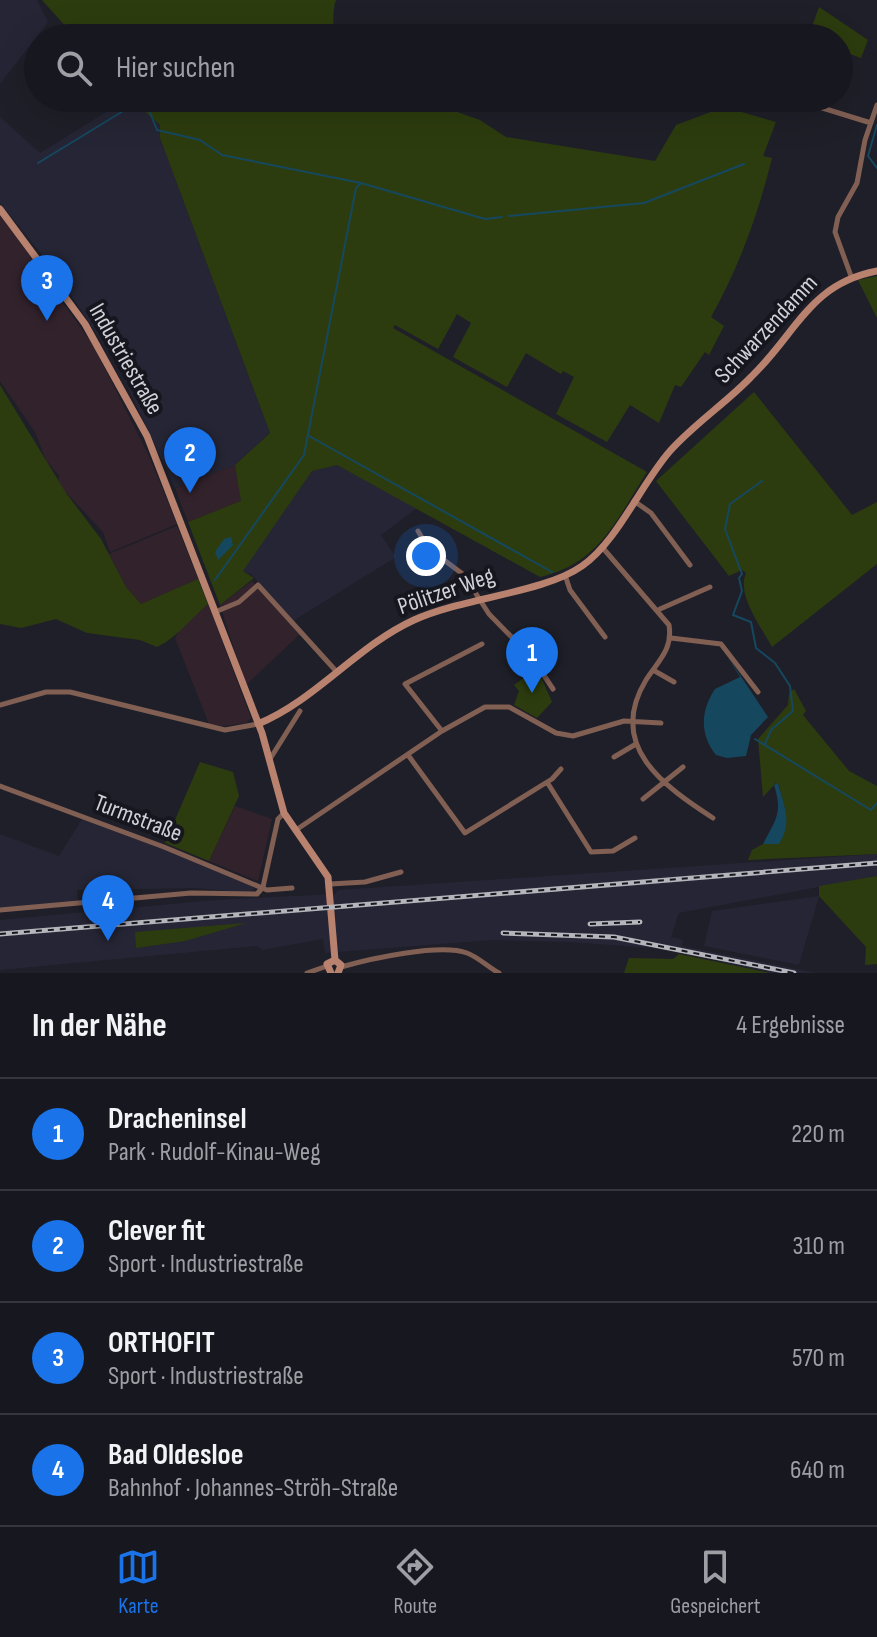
<!DOCTYPE html>
<html lang="de">
<head>
<meta charset="utf-8">
<style>
	body { margin:0; font-family:"Sofia Sans Condensed",sans-serif; background:#202028; color:#f1f3f6 }
	.you { position:absolute; left:426px; top:556px; width:28px; height:28px; margin:-20px; border:6px solid #fff; border-radius:50%; background:#1a73e8; box-shadow:0 0 0 12px #1a73e833 }
	.badge { display:grid; place-items:center; width:52px; height:52px; border-radius:50%; background:#1a73e8; color:#fff; font-size:26px; font-weight:700 }
	.pin { position:absolute; translate:-50% -66px; filter:drop-shadow(0 2px 4px #0008) }
	.pin::after { content:''; position:absolute; top:42px; width:28px; height:24px; background:inherit; clip-path:polygon(0 0,100% 0,50% 100%) }
	.list { margin:0; padding:0; list-style:none }
	h2 { display:flex; justify-content:space-between; align-items:center; height:104px; margin:0; padding:0 32px; font-size:34px }
	h2 small { font-size:26px; font-weight:400; color:#9e9fa4 }
	.list li { display:grid; grid-template-columns:52px 1fr auto; gap:24px; align-items:center; box-sizing:border-box; height:112px; padding:0 32px; border-top:2px solid #36363d }
	.list b { display:block; font-size:30px; white-space:nowrap }
	.list p { margin:0; font-size:26px; white-space:nowrap; color:#9e9fa4 }
	.list em { font-size:26px; font-style:normal; color:#9e9fa4 }
	.icon { flex:none; width:44px; height:44px; fill:none; stroke:currentColor; stroke-width:2; stroke-linecap:round; stroke-linejoin:round }
	.map { position:relative; flex:none; width:877px; height:973px; overflow:hidden }
	.search { position:absolute; background:#17171f; box-shadow:0 8px 32px #0002; left:24px; right:24px; top:24px; height:88px; display:flex; align-items:center; gap:20px; box-sizing:border-box; padding:0 28px; border-radius:44px; color:#9e9fa4; font-size:30px }
	.sheet { height:552px; background:#17171f }
	nav { display:flex; justify-content:space-around; align-items:center; box-sizing:border-box; height:112px; border-top:2px solid #36363d; background:#17171f; font-size:22px; color:#9e9fa4 }
	nav a { display:grid; justify-items:center; gap:4px }
	nav .on { color:#1a73e8 }
	.map>svg:first-child { display:block }
	.commercial { fill:#32222c }
	.built { fill:#262535 }
	.green { fill:#2d3c0e }
	.water { fill:#15485f }
	.lines { fill:none; stroke-linecap:round; stroke-linejoin:round }
	.stream { stroke:#15485f; stroke-width:2 }
	.street { stroke:#815f53; stroke-width:5 }
	.secondary { stroke:#b8826f; stroke-width:7 }
	.rail-casing { stroke:#b4b4bb; stroke-width:5 }
	.rail { stroke:#16161f; stroke-width:2; stroke-dasharray:6; stroke-linecap:butt }
	.labels { text-anchor:middle; dominant-baseline:central; stroke-width:8; stroke-linejoin:round; paint-order:stroke }
	.street-label { font-size:24px; fill:#d1d1d8; stroke:#16161f }
</style>
</head>
<body>
<div class="map">
<svg width="877" height="973" viewBox="0 0 877 973">
	<rect width="100%" height="100%" fill="#1f1f29"/>
	<path class="commercial" d="M0 214 93 345 149 456 177 524 110 552 103 532 58 484 59 476 46 460 35 432 0 381Z
		M235 465 242 501 188 522 175 488Z
		M177 526 198 579 141 604 126 587 109 554Z
		M252 581 300 634 246 685 220 605Z
		M208 604 251 718 246 723 224 726 209 724 175 638 184 623Z
		M235 806 272 819 258 881 209 861Z"/>
	<path class="built" d="M0 0H37L48 22 0 84Z
		M129 98 160 125V138L270 433 235 465 175 488 117 364 52 267 0 203V117L40 153Z
		M337 465 417 508 381 535 396 557 293 621 251 574 242 571 312 471Z
		M84 816 254 886 255 888 248 893 196 888 77 890 78 901 0 910V834L59 856Z
		M877 854V876L679 913 671 937 683 940 682 946 816 973H770L668 949 570 942 491 940 325 953 323 939 262 950 257 946 0 970V920L215 900 335 894 338 890Z
		M819 896 799 965 704 946 712 911Z"/>
	<path class="green" d="M42 0H336C331 13 336 25 330 38H76Z
		M819 7 868 40 861 58 839 50V38H808Z
		M129 98H340L354 105 426 101 480 120 506 137 655 161 676 125 724 107 776 122 763 156 772 158C758 215 739 267 711 317L724 326 709 355 705 352 681 387 675 385 659 423 630 405 607 442 556 414 574 377 563 371 561 374 526 353 507 387 453 357 471 323 457 314 438 349 395 325 393 328 647 472C617 519 599 564 540 577L337 465 312 471 243 571 254 578 220 605 188 522 241 501 235 465 270 433 160 138V125Z
		M877 276V318L858 280Z
		M0 385 66 493 101 539 126 587 141 604 198 579 208 604C190 619 178 637 157 647L140 640 87 633 56 619 21 628 0 624Z
		M754 392 852 515 877 502V564L772 647C762 628 736 595 746 573L742 570 729 576 656 481Z
		M537 668 552 702 537 718 514 705 519 691 514 685Z
		M794 689 806 711 803 715 849 771 877 786V854L748 860 752 850 763 844H778C792 822 784 808 779 785L776 783 763 797 758 739 788 705 789 693Z
		M200 762 233 772 239 796 209 861 165 843Z
		M877 876V964L865 965 866 947 819 896V886Z
		M246 923 185 941 136 948 135 932Z
		M679 954 770 973H624L629 958 673 959Z"/>
	<path class="water" d="M231 537 233 545 218 560 215 552 224 539Z
		M726 654 768 717 751 735 746 756 727 758 716 755C699 734 701 710 715 689L740 677Z
		M778 783C784 807 793 821 779 844H763C776 819 783 813 774 785Z"/>
	<g class="lines">
		<path class="stream" d="M877 125 868 156 877 168
			M38 163 138 102 147 105 157 130 200 140 222 155 361 183
			M509 216 644 203 744 164
			M309 436 552 572
			M762 481 730 504 725 529 742 574 739 578 742 591 733 615 751 622 756 648 775 663 790 686 793 711 771 730 765 744
			M215 580 304 455 356 188 361 183 485 219 502 217
			M755 739 871 810 877 803"/>
		<path class="street" d="M816 106 871 123
			M851 276 835 232 838 217 857 183 865 140 877 105
			M634 501 651 513 690 565
			M418 531 428 548 464 575 489 614 533 659 553 689
			M602 547 669 625C673 650 658 661 646 680 606 746 664 786 713 818
			M565 575 570 590 605 637
			M660 609 710 587
			M215 612 239 602 258 585 336 671
			M671 638 721 644 758 692
			M653 670 674 682
			M0 705 46 692H70L225 730 258 724
			M442 731 405 684 482 644
			M408 755 465 833 552 779 561 769
			M614 757 636 744
			M270 759 300 711
			M547 782 591 852 613 851 635 838
			M0 786 164 847 267 890 292 888
			M643 799 683 767
			M296 830 442 731 485 707H509L556 733 573 736 624 721 661 723
			M330 884 365 882 401 872
			M263 887 278 819 284 813
			M0 910 191 893 257 894 263 887
			M341 967C369 959 440 943 467 953 478 957 488 967 499 973
			M307 973 327 966"/>
		<path class="secondary" d="M0 209 85 324 147 436 262 733 284 813 328 877 335 960
			M258 724C316 700 357 646 414 620 461 598 544 593 582 566 617 542 641 484 670 451 694 424 726 403 751 377 797 333 809 284 877 271
			M331 973 327 964 335 960 341 965 338 973"/>
		<defs>
			<path id="rail" d="M590 924 640 922
				M503 933 614 937 794 973
				M0 934 877 863"/>
		</defs>
		<use href="#rail" class="rail-casing"/>
		<use href="#rail" class="rail"/>
	</g>
	<g class="labels">
		<g class="street-label">
			<text transform="translate(766 329) rotate(-47)">Schwarzendamm</text>
			<text transform="translate(126 359) rotate(60)">Industriestraße</text>
			<text transform="translate(446 591) rotate(-19)">Pölitzer Weg</text>
			<text transform="translate(138 818) rotate(21)">Turmstraße</text>
		</g>
	</g>
</svg>
<div class="you"></div>
<div class="pin badge" style="left:532px;top:693px">1</div>
<div class="pin badge" style="left:190px;top:493px">2</div>
<div class="pin badge" style="left:47px;top:321px">3</div>
<div class="pin badge" style="left:108px;top:941px">4</div>
<div class="search"><svg class="icon" aria-label="search" viewBox="0 0 24 24"><circle cx="10" cy="10" r="6"/><path d="M15 15l6 6"/></svg>Hier suchen</div>
</div>
<section class="sheet">
<h2>In der Nähe<small>4 Ergebnisse</small></h2>
<ul class="list">
<li><span class="badge">1</span><div><b>Dracheninsel</b><p>Park · Rudolf-Kinau-Weg</p></div><em>220 m</em></li>
<li><span class="badge">2</span><div><b>Clever fit</b><p>Sport · Industriestraße</p></div><em>310 m</em></li>
<li><span class="badge">3</span><div><b>ORTHOFIT</b><p>Sport · Industriestraße</p></div><em>570 m</em></li>
<li><span class="badge">4</span><div><b>Bad Oldesloe</b><p>Bahnhof · Johannes-Ströh-Straße</p></div><em>640 m</em></li>
</ul>
</section>
<nav>
<a class="on"><svg class="icon" aria-label="map" viewBox="0 0 24 24"><path d="M3 6l6-2 6 2 6-2v14l-6 2-6-2-6 2zM9 4v14M15 6v14"/></svg>Karte</a>
<a><svg class="icon" aria-label="directions" viewBox="0 0 24 24"><path d="M12 3l9 9-9 9-9-9zM9 14v-3h6M13 9l2 2-2 2"/></svg>Route</a>
<a><svg class="icon" aria-label="saved" viewBox="0 0 24 24"><path d="M7 4h10v16l-5-4-5 4z"/></svg>Gespeichert</a>
</nav>
</body>
</html>
